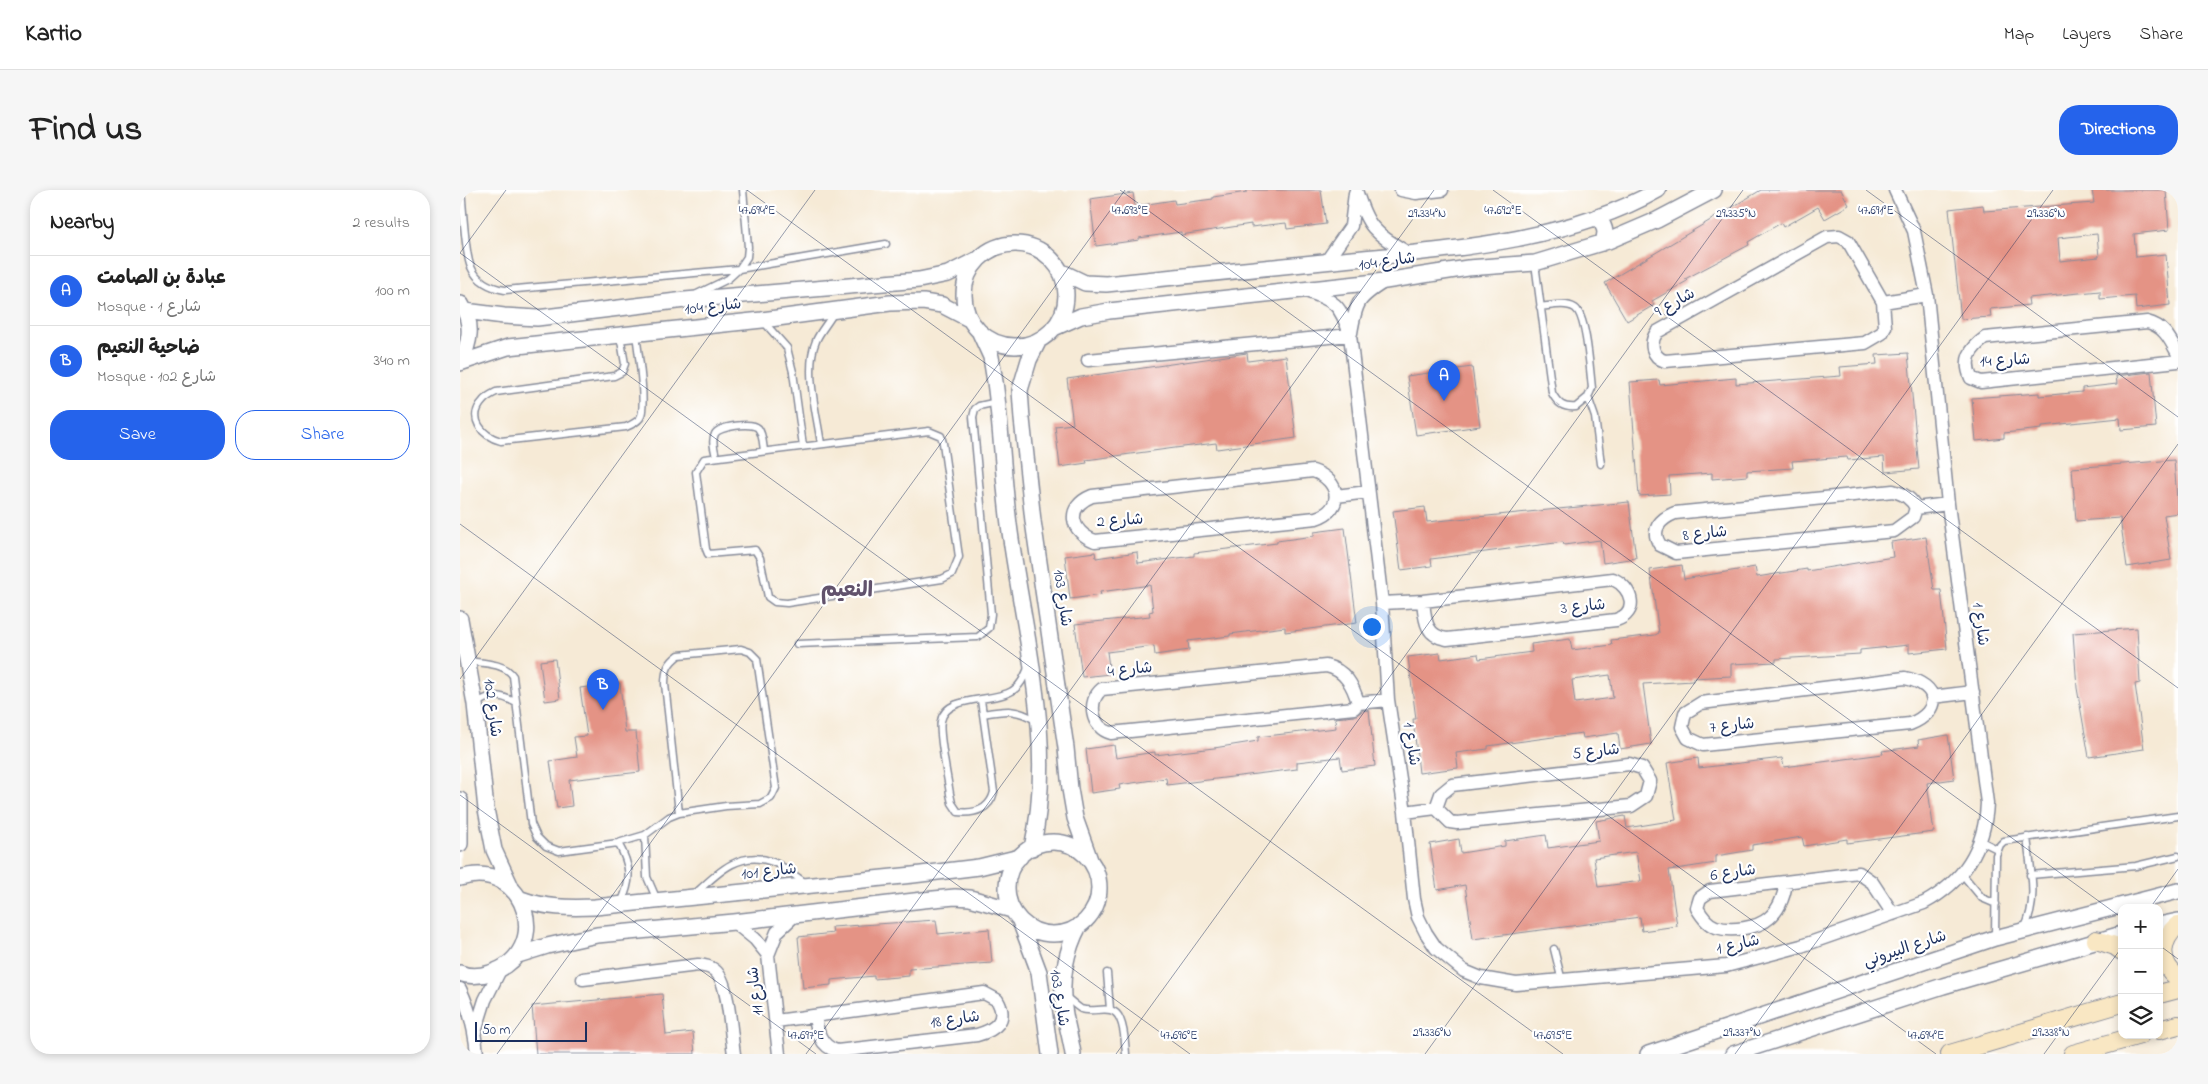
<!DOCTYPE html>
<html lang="en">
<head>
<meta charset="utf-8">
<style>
	body { margin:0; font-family:"Indie Flower","Playpen Sans Arabic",sans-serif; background:#f6f6f6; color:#222 }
	.controls { position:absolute; right:15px; bottom:15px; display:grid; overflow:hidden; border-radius:10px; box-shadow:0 2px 8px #0003 }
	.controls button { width:45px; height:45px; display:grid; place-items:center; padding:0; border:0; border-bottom:1px solid #e0e0e0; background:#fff; color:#222; font:25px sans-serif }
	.scale { position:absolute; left:15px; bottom:12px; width:112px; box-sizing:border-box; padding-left:5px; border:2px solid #1b2f5e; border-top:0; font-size:14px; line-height:18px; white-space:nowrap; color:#1b2f5e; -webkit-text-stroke:4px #fff; paint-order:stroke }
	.you { position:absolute; left:911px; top:436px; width:18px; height:18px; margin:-12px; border:4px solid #fff; border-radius:50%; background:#1a73e8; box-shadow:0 0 0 8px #1a73e833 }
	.badge { display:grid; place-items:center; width:32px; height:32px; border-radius:50%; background:#2563eb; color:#fff; font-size:16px; font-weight:700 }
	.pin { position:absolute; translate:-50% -41px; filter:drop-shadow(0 1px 2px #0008) }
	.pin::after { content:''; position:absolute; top:26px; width:18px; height:15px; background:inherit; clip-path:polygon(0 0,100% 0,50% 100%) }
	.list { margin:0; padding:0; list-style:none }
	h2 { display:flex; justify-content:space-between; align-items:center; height:65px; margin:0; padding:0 20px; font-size:21px }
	h2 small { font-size:16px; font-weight:400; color:#767676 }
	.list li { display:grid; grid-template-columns:32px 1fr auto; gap:15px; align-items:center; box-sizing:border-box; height:70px; padding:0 20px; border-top:1px solid #e0e0e0 }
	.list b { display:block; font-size:19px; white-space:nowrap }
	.list p { margin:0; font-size:16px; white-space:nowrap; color:#767676 }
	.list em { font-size:16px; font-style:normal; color:#767676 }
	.actions { display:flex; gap:10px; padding:15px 20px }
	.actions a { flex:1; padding:11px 0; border:1px solid #2563eb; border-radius:20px; text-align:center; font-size:18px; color:#2563eb }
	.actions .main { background:#2563eb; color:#fff }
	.icon { flex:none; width:28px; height:28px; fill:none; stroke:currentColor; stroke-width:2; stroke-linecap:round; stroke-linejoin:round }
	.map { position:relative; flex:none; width:1718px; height:864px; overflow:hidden; border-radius:20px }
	header { display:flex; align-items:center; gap:30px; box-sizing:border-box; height:70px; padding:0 25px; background:#fff; border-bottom:1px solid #e0e0e0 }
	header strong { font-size:24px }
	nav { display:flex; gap:28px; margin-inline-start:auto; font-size:18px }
	.intro { display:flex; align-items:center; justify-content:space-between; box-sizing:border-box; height:120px; padding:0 30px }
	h1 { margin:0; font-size:35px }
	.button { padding:12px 22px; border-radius:20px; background:#2563eb; color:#fff; font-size:18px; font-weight:700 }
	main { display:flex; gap:30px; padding:0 30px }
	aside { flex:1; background:#fff; border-radius:20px; box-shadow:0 2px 8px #0003 }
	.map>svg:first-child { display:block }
	.building { fill:#e49385; fill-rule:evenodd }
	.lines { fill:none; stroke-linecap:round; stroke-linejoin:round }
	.service-casing { stroke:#888c9a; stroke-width:9 }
	.minor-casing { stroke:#888c9a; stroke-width:15 }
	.tertiary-casing { stroke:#888c9a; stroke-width:18 }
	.secondary-casing { stroke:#888c9a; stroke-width:20 }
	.service { stroke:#fff; stroke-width:6 }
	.minor { stroke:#fff; stroke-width:12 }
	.tertiary { stroke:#fff; stroke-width:15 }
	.secondary { stroke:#f9e7c3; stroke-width:18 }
	.ticks { fill:none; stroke:#1b2f5e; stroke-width:1; stroke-opacity:0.45 }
	.labels { text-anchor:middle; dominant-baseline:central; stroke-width:4.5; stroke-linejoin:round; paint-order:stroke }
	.street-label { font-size:16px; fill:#1b2f5e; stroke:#fff }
	.district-label { font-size:21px; font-weight:bold; fill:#61526c; stroke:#fff }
	.ticks-label { font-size:12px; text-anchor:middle; fill:#1b2f5e; stroke:#fff; stroke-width:4.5; stroke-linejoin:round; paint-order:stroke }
</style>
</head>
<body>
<header>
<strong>Kartio</strong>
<nav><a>Map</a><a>Layers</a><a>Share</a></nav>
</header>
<div class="intro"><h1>Find us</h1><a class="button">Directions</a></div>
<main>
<aside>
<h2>Nearby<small>2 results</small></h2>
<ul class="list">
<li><span class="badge">A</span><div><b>عبادة بن الصامت</b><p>Mosque · شارع 1</p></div><em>100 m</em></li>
<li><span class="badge">B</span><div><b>ضاحية النعيم</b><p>Mosque · شارع 102</p></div><em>340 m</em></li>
</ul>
<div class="actions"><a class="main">Save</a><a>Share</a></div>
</aside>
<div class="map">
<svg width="1718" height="864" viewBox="0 0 1718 864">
	<rect width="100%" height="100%" fill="#fff"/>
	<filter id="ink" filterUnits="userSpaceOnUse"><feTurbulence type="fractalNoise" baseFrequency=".02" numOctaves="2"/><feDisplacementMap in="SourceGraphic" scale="10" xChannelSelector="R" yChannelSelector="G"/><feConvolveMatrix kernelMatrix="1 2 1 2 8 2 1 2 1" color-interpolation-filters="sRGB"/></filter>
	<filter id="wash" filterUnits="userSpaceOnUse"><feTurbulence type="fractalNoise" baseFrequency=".0096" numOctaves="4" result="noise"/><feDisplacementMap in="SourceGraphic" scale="20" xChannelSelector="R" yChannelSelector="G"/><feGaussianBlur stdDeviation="1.12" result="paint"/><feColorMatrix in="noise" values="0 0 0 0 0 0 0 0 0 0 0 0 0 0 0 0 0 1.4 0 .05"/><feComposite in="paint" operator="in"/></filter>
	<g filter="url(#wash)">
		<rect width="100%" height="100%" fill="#f6ead6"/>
		<g id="blocks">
			<path class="building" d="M787 0H861L866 34 827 39 826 33 791 37V34L721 45V42L679 48V50L636 56 630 9 673 3 675 16 714 10 715 14 753 9V7L787 2Z
				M1301 0H1381L1389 15 1365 29 1358 17 1323 37 1321 33 1288 52 1289 55 1225 89 1227 91 1192 111 1194 115 1167 131 1145 93Z
				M1632 0H1706L1709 40 1674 44 1676 67 1706 64 1710 115 1676 119 1675 106 1640 109V101L1568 108 1569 115 1530 119 1531 127 1501 129 1489 19 1523 15 1524 21 1634 13ZM1637 44 1639 67 1600 71 1598 48Z
				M787 163 788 171 826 166 836 248 757 259 756 253 715 258 626 270 627 273 600 277 595 236 613 234 607 189Z
				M1448 163 1459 279 1425 282 1424 267 1388 270 1387 267 1332 271 1333 278 1287 281V286L1252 289V283L1209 286 1210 304 1179 306 1170 192 1199 190 1200 195 1276 188V194L1381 186 1380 177 1417 174 1416 165Z
				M1012 177 1020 236 956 245 947 186Z
				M1691 182 1696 237 1661 240 1660 228 1582 236V239L1544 243V248L1516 251 1512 208 1579 203V206L1622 202V198L1657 194 1656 186Z
				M1714 270 1718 323 1704 325 1711 370 1667 377 1660 328 1616 331 1612 278Z
				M1169 312 1176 368 1143 373 1140 350 1104 355 1103 352 971 369 972 376 941 380 933 321 965 317 967 332Z
				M885 338 897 433 825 442V437L770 444V446L728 451 729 460 695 465 694 456 647 462 650 484 622 487 615 434 690 426 689 422 693 421 690 395 640 402 641 405 610 409 605 366 635 362 636 368 677 362 678 373 734 366V363L817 353V351L854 346V342Z
				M1466 347 1474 400H1481L1487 459 1449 463V455L1400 460V464L1316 469V472L1271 474V486L1233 488V491L1183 494 1191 554 1160 559 1158 543 1123 548 1122 543 1028 556V559L996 563 998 578 959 583 953 529H956L948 467 980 463 981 469 1018 464 1019 469 1072 462 1071 454 1110 449 1112 460 1152 455 1151 450 1195 445 1199 443 1190 380 1222 375 1224 389 1295 377 1297 387 1347 379V381L1433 367 1431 352ZM1150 485 1153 508 1115 513 1112 490Z
				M1677 438 1680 493 1675 494 1684 559 1629 567 1617 498 1613 443Z
				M95 469 100 509 85 511 80 471Z
				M160 493 165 542H176L180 582 109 590 112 616 97 618 90 571 117 567 114 547 127 546 120 498Z
				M909 520 915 576 882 580 880 567 837 572V579L707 595 706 588 659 595 660 599 631 603 626 559 654 555 656 568 695 562V565L754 558 798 551V547L876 538 875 528 895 526 902 521Z
				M1488 545 1494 589 1467 593 1474 642 1387 653V649L1344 656 1342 647 1292 655V660L1256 666V673L1209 680 1217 736 1182 741 1180 727 1013 749 1005 695 977 700 970 654 999 649 1001 663 1045 656V651L1086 645 1088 658 1139 651 1136 631 1165 626 1167 638 1216 630 1207 573 1238 568 1239 578 1322 568 1324 577 1423 564 1422 561 1459 556 1458 550ZM1176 662 1181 691 1138 697 1134 668Z
				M476 730 478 744 529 739 532 773 449 779V786L414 789V786L371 790V795L343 798 338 747 373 743 372 737Z
				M202 804 206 845 233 842 235 864H76L72 816Z"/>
		</g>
	</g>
	<g filter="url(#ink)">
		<use href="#blocks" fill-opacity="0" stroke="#888c9a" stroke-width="1"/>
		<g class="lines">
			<defs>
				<path id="service" d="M1 0C3 16 5 66 11 77 17 91 31 98 45 100L279 79 426 54
					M1075 73 1092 203C1098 214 1103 218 1116 217L1128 207 1132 198C1130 182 1127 126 1115 118 1105 112 1091 116 1080 117
					M237 104 268 89 279 79 287 67 288 57 283 0
					M303 131 327 158 333 182 343 256
					M160 145 165 174 162 182 154 186 36 202C32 204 26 207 23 211 7 228 22 246 41 251L166 237C171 235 177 232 180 228 187 217 178 160 176 144
					M1128 207 1135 227 1141 274
					M469 241 481 246 483 253 499 367 492 384 482 389 327 413 315 412 308 407 300 368 295 360 248 364 246 359 236 282 244 269Z
					M361 254C357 225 344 179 356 151 360 141 369 132 374 122
					M256 267C255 261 251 251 255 244 259 236 292 232 298 238 303 244 303 254 304 261
					M337 454 518 447 529 438 531 424 513 227 515 219 519 216 537 212
					M8 471C22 473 45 473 53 486L71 634 77 647 86 656 99 661 158 653 185 645 209 627 219 623 266 616 300 614 311 608 316 598 297 469 290 462 281 459 219 465C208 473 205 480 205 494L219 623
					M521 510 534 602C530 619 515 624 498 622L492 613 490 604C488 589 478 543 481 531 486 504 533 513 552 501 561 496 565 485 569 476
					M16 514C31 503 40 504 56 513
					M523 524C546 520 556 518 577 531
					M185 645 187 687 197 710
					M1521 651 1537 659
					M158 653C171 676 172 690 161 713
					M1502 684 1522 708 1536 714
					M1570 685 1676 676 1718 666
					M235 704C257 683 280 659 313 672 324 676 336 687 346 693
					M1564 739C1579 711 1570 677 1567 647
					M1535 748 1536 665 1540 655 1544 651 1718 626
					M1094 759 1102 791
					M647 783 650 819
					M606 807C611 811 616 816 621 819 635 824 653 812 660 829 665 840 665 853 666 864"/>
				<path id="minor" d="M896 0C908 39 914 42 948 63
					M941 0 956 3 982 0
					M1379 46 1388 51 1423 112 1425 137 1422 143 1405 153 1205 171C1192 167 1189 153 1197 142L1367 47Z
					M866 72 891 36 895 3
					M843 100C874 111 880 112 890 145L922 413 928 510 945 622 954 709 958 727 966 743 976 758 1004 781 1021 788 1056 794 1266 776 1341 756 1464 713C1503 692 1525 658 1527 613L1488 314 1467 105 1454 41 1435 0
					M1423 112 1467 105
					M891 143C896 112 898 108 924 92
					M1718 164C1710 149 1704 136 1687 132L1525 148C1510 159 1503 170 1511 188L1521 192 1718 171
					M628 170 890 145
					M853 281C880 290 885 319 856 328L635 351C610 342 605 317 632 306Z
					M1433 301C1444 304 1451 308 1456 318L1453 327 1434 341 1216 363 1200 355C1190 340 1200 329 1215 323Z
					M876 306 908 302
					M1456 318 1488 314
					M922 413 963 411 1153 389C1173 398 1179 423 1156 430L987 449C965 446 965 429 963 411
					M1445 488C1480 495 1482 521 1450 534L1243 555 1228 548 1222 537 1225 523 1241 513Z
					M1472 507 1513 502
					M898 513C893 495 885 480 866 476L642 499C627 511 631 538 651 543L894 518 898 513 928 510
					M1169 574 1182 578 1190 591 1186 606 1171 616 997 633 990 632 976 618 981 604 992 595Z
					M945 622 976 618
					M1326 693C1324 706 1320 719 1309 728 1298 738 1271 742 1256 737 1248 735 1241 725 1237 718L1240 708 1250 701 1399 683 1412 692 1433 724
					M274 732 295 749 308 765
					M123 789 238 775C246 776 253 777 258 784 269 797 271 846 274 864
					M0 799C10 820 15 841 17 864
					M316 831 524 803 537 810C549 830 535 840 517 845L377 861C360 856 357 841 355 826
					M15 842 25 810 40 780
					M319 864 308 765 317 742 335 725"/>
				<path id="tertiary" d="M1137 27C1144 35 1148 42 1142 53
					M504 105a51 51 0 1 1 102 0a51 51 0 1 1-102 0Z
					M602 82 625 93 646 94C725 86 804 78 883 70 986 60 1107 52 1198 0
					M5 121 44 126 77 128 225 110 459 90 488 84 516 70
					M594 138 621 126 649 121 925 91 1008 78 1075 73 1148 51 1197 30 1254 0
					M520 143 531 167 535 192C542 242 543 292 550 342 564 445 596 554 572 658
					M579 150 569 170 560 200 562 229 573 331 606 558 610 599 615 628 630 670
					M0 173 48 157 302 130 430 113 463 112 482 115 509 129
					M0 173C10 153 14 134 1 114
					M0 429 15 514 26 619 34 660 51 697
					M0 610V654
					M547 698a46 46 0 1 1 92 0a46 46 0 1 1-92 0Z
					M0 688C66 667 95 763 30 783 21 786 9 787 0 783
					M61 709C85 718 109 718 135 717L453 685 519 677 560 667
					M560 731 579 782 590 864
					M1699 735 1718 731
					M58 765 87 756 137 745 274 732 463 710 495 707 510 708 552 720
					M613 864C611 849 606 834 604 818 600 791 606 760 619 736
					M1188 864 1535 748 1718 701
					M1273 864 1483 796 1662 744"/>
				<path id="secondary" d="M1718 735C1699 751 1698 772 1718 788
					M1636 750 1655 756 1662 761
					M1699 804 1718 799
					M1699 840 1718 835
					M1490 864 1662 813
					M1613 864 1680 845"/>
			</defs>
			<use href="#service" class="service-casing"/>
			<use href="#minor" class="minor-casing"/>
			<use href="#tertiary" class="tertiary-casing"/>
			<use href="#secondary" class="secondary-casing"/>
			<use href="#service" class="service"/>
			<use href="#minor" class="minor"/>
			<use href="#tertiary" class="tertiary"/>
			<use href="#secondary" class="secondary"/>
		</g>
	</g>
	<path class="ticks" d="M287 0 1476 864M660 0 1662 728M1033 0 1718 498M1406 0 1718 227M0 63 1103 864M0 63 46 0M0 334 730 864M0 489 355 0M0 605 356 864M1690 718 1718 679M1699 755 1718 769M37 864 665 0M346 864 974 0M656 864 1283 0M965 864 1593 0M1275 864 1718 254M1584 864 1662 757"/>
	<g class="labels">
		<g class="street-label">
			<text transform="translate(927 72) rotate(-8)">شارع 104</text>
			<text transform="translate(1215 113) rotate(-29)">شارع 9</text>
			<text transform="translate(253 117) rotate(-6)">شارع 104</text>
			<text transform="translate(1545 171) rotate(-3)">شارع 14</text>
			<text transform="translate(660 331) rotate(-4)">شارع 2</text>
			<text transform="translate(1245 344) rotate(-6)">شارع 8</text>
			<text transform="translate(602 408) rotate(82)">شارع 103</text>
			<text transform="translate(1123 417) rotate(-6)">شارع 3</text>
			<text transform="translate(1520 434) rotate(82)">شارع 1</text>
			<text transform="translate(670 480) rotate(-6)">شارع 4</text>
			<text transform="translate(32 518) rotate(83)">شارع 102</text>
			<text transform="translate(1272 536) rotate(-6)">شارع 7</text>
			<text transform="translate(951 554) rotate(81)">شارع 1</text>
			<text transform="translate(1136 562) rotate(-6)">شارع 5</text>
			<text transform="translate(309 682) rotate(-6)">شارع 101</text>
			<text transform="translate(1273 683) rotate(-8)">شارع 6</text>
			<text transform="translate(1278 755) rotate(-13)">شارع 1</text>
			<text transform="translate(1445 759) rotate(-18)">شارع البيروني</text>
			<text transform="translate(296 801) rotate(-97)">شارع 11</text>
			<text transform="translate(599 808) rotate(81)">شارع 103</text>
			<text transform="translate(495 830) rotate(-8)">شارع 18</text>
		</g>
		<g class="district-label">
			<text x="387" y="401">النعيم</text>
		</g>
	</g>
	<g class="ticks-label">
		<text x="297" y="24">47.694°E</text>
		<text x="1043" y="24">47.692°E</text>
		<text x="670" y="24">47.693°E</text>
		<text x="1416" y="24">47.691°E</text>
		<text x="967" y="27">29.334°N</text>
		<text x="1276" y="27">29.335°N</text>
		<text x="1586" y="27">29.336°N</text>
		<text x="972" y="846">29.336°N</text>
		<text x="1282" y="846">29.337°N</text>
		<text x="1591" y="846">29.338°N</text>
		<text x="346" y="849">47.697°E</text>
		<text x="719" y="849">47.696°E</text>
		<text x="1093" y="849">47.695°E</text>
		<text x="1466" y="849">47.694°E</text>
	</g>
</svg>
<div class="controls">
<button>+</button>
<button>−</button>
<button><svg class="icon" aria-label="layers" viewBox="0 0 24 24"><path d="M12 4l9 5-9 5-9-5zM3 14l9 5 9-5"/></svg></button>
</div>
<div class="scale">50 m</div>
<div class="you"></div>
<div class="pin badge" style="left:984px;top:211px">A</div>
<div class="pin badge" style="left:143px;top:520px">B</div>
</div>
</main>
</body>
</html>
